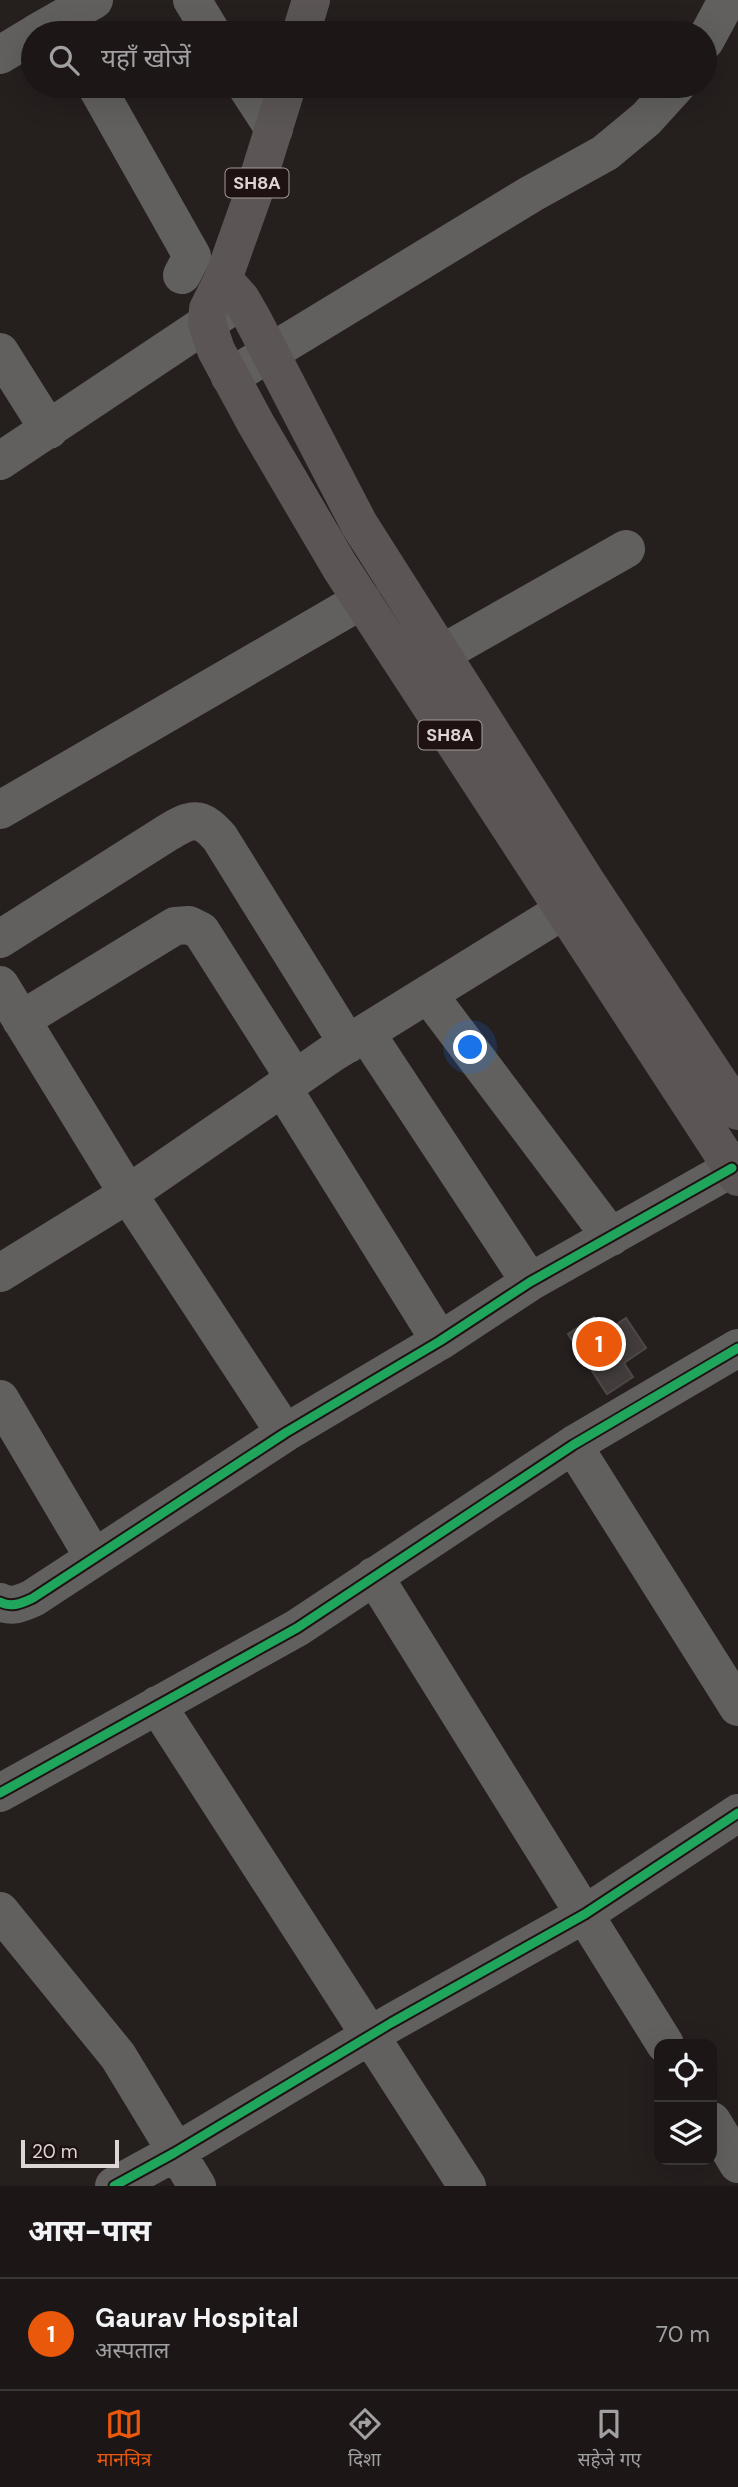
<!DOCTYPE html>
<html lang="hi">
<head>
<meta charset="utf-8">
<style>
	body { margin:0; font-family:"DM Sans","Noto Sans Devanagari",sans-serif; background:#25201f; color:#f1f3f6 }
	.controls { position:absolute; right:21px; bottom:21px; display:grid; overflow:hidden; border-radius:14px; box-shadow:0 7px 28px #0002 }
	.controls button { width:63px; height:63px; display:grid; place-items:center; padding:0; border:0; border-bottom:2px solid #3a3635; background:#1c1716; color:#f1f3f6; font:35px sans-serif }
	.scale { position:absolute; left:21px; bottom:18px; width:98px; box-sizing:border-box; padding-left:7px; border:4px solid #ded6d4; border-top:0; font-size:19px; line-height:24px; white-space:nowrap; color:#ded6d4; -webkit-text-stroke:5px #1e1312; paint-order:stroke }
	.you { position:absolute; left:471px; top:1048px; width:24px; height:24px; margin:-18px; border:5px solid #fff; border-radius:50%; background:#1a73e8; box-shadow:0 0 0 10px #1a73e833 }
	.badge { display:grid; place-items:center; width:46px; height:46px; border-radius:50%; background:#ea580c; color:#fff; font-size:23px; font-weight:700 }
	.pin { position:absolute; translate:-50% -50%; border:4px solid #fff; box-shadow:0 2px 7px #0006 }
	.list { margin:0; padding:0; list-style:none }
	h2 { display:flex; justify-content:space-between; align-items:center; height:91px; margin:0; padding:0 28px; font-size:30px }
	h2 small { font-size:23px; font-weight:400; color:#a09fa1 }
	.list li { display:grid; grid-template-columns:46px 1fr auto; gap:21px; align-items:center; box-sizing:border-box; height:112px; padding:0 28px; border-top:2px solid #3a3635 }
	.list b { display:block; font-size:26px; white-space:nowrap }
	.list p { margin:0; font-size:23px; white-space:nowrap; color:#a09fa1 }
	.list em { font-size:23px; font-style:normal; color:#a09fa1 }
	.icon { flex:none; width:38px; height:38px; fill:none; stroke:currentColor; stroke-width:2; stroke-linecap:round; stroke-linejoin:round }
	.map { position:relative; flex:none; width:738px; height:2186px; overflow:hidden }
	.search { position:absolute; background:#1c1716; box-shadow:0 7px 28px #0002; left:21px; right:21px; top:21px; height:77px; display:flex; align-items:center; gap:18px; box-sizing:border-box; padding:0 24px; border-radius:38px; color:#a09fa1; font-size:26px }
	.sheet { height:203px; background:#1c1716 }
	nav { display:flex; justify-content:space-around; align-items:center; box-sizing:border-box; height:98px; border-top:2px solid #3a3635; background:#1c1716; font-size:19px; color:#a09fa1 }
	nav a { display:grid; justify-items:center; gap:4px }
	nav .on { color:#ea580c }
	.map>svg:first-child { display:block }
	.building { fill:#413c3b; stroke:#4d4746; stroke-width:2 }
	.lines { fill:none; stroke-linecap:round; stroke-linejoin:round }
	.minor { stroke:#62605f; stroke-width:38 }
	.primary { stroke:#5b5655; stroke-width:38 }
	.cycleway-casing { stroke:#1e1312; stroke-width:13 }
	.cycleway { stroke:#20a55d; stroke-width:9 }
	.labels { text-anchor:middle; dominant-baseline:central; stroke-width:5; stroke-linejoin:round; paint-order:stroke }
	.shield { fill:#1e1312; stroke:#a49c9a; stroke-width:2 }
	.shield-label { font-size:18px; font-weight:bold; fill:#ded6d4 }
</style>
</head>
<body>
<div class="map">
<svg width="738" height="2186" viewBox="0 0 738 2186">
	<rect width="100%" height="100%" fill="#251f1e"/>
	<path class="building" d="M594 1317 604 1333 626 1318 646 1348 624 1363 633 1377 607 1394 568 1334Z"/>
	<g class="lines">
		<path class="minor" d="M192 0 212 33
			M36 33 94 0
			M705 41 725 4
			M0 55 33 35
			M96 86 192 256 182 275
			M246 86 274 129
			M0 352 49 430
			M230 377 531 194 605 153 646 119 676 86
			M0 461 234 305
			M441 654 626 549
			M0 810 362 600
			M0 939 167 833C192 818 200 815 220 838L348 1044
			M0 985 128 1194 285 1433
			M428 994 611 1237
			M21 1020 175 926 189 925 201 931 295 1079
			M366 1033 530 1282
			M282 1087 440 1341
			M0 1273 128 1194 331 1054 564 910
			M0 1399 94 1558
			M573 1445 738 1707
			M374 1576 665 2044
			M0 1602C12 1608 22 1603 33 1598L285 1433 440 1341 530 1282 732 1168
			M157 1705 467 2186
			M0 1793 297 1628 573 1445 738 1348
			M0 1911 118 2056 197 2186
			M712 2121 738 2164
			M114 2186 174 2153 391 2023 585 1914 738 1813"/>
		<path class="primary" d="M301 33 311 0
			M287 86 253 195 223 279 208 309 207 323 216 350 256 424 340 567 738 1177
			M223 279 241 299 252 318 359 524 587 883 738 1111"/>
		<defs>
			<path id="cycleway" d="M0 1602C12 1608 22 1603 33 1598L285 1433 440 1341 530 1282 732 1168
				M0 1793 297 1628 573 1445 738 1348
				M114 2186 174 2153 391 2023 585 1914 738 1813"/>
		</defs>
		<use href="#cycleway" class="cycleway-casing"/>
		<use href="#cycleway" class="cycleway"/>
	</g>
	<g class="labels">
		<g class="shield">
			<rect x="225.5" y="168.5" width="63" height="29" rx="5"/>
			<rect x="418.5" y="720.5" width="63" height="29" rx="5"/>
		</g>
		<g class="shield-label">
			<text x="257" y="183">SH8A</text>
			<text x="450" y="735">SH8A</text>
		</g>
	</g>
</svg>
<div class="controls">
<button><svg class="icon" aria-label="locate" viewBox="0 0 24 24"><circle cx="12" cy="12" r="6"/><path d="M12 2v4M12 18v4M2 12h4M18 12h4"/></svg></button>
<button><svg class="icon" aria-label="layers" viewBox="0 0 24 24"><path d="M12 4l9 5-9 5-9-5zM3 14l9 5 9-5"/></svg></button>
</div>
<div class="scale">20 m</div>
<div class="you"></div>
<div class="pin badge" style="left:599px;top:1344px">1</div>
<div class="search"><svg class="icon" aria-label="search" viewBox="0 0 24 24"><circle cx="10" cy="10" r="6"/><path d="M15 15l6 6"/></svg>यहाँ खोजें</div>
</div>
<section class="sheet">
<h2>आस-पास<small></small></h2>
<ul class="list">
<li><span class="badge">1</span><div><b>Gaurav Hospital</b><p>अस्पताल</p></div><em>70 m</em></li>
</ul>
</section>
<nav>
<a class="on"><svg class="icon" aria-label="map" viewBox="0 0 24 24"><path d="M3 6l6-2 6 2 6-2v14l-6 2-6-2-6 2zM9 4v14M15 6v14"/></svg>मानचित्र</a>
<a><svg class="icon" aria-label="directions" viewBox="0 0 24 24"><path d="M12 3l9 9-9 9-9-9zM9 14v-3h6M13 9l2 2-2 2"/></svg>दिशा</a>
<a><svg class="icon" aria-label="saved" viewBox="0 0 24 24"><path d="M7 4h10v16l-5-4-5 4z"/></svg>सहेजे गए</a>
</nav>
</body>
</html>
